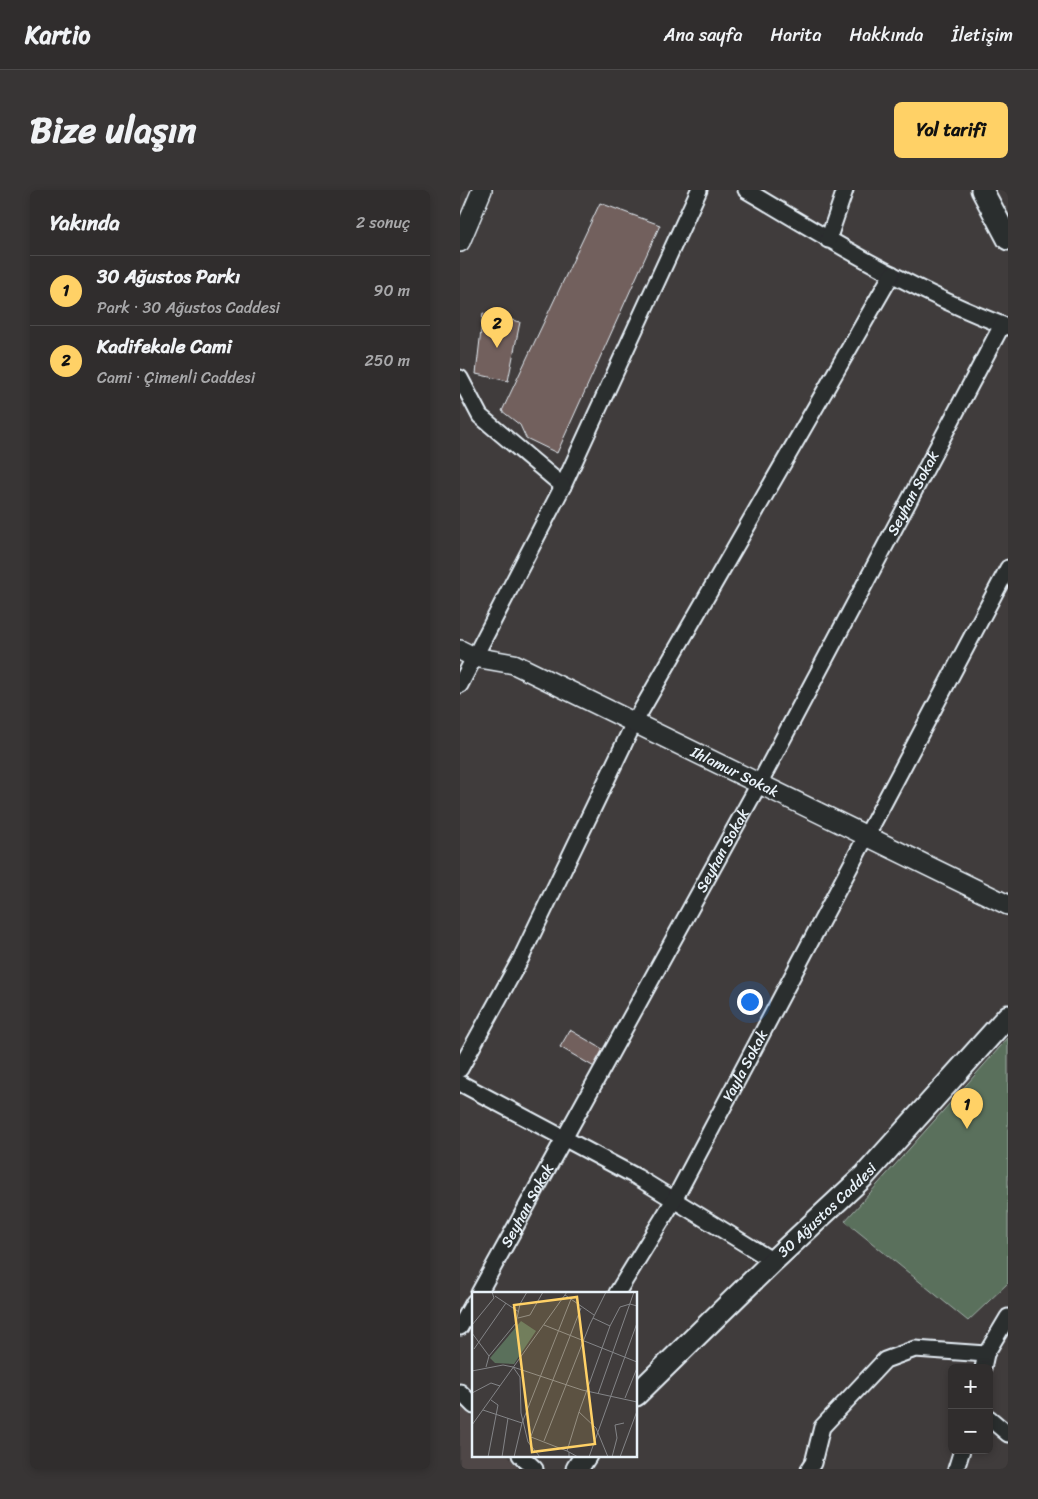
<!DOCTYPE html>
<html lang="tr">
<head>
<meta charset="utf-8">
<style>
	body { margin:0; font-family:Sriracha,sans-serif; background:#383535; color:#f1f3f6 }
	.controls { position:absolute; right:15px; bottom:15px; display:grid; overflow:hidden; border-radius:8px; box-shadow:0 2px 8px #0003 }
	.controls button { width:45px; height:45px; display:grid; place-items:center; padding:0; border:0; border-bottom:1px solid #4b4949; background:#302d2d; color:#f1f3f6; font:25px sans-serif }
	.you { position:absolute; left:289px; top:811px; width:18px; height:18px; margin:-12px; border:4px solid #fff; border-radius:50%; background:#1a73e8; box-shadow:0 0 0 8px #1a73e833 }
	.badge { display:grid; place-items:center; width:32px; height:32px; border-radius:50%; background:#ffd166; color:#111; font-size:16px; font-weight:700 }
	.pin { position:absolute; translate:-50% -41px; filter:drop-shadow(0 1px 2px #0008) }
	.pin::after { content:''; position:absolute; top:26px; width:18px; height:15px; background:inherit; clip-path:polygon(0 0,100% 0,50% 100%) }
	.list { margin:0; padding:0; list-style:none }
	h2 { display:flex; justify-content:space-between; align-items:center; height:65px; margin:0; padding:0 20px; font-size:21px }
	h2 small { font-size:16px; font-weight:400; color:#a8a8aa }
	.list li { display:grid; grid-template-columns:32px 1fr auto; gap:15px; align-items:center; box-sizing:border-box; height:70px; padding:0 20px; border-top:1px solid #4b4949 }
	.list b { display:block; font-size:19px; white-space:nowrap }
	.list p { margin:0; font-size:16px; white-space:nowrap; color:#a8a8aa }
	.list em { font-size:16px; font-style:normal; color:#a8a8aa }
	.map { position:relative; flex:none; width:548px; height:1279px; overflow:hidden; border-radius:8px }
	header { display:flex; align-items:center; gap:30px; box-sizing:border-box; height:70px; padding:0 25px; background:#302d2d; border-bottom:1px solid #4b4949 }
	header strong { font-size:24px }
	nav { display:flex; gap:28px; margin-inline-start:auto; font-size:18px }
	.intro { display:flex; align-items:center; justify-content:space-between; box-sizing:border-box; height:120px; padding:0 30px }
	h1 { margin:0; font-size:35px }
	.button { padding:12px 22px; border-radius:8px; background:#ffd166; color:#111; font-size:18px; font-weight:700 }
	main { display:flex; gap:30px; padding:0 30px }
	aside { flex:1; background:#302d2d; border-radius:8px; box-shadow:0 2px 8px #0003 }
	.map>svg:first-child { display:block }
	.built { fill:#4f4746 }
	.green { fill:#5a705b; stroke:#a1b0aa }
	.building { fill:#72605d; stroke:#e8f1f8 }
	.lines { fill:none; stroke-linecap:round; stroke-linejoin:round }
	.minor-casing { stroke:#e8f1f8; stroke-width:19 }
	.tertiary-casing { stroke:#e8f1f8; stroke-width:22 }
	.secondary-casing { stroke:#e8f1f8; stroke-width:25 }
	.minor { stroke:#2a2d2e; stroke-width:15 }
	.tertiary { stroke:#2a2d2e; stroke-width:19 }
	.secondary { stroke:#2a2d2e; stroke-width:21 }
	.labels { text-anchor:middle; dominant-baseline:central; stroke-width:4; stroke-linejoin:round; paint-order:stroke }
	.street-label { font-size:15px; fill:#e8f1f8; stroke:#2a2d2e }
	.inset-road { fill:none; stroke:#838487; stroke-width:1 }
	.view { fill:#ffd166; fill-opacity:0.15; stroke:#ffd166; stroke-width:2.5 }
	.inset-edge { fill:none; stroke:#e8f1f8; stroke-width:2.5 }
</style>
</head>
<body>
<header>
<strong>Kartio</strong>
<nav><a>Ana sayfa</a><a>Harita</a><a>Hakkında</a><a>İletişim</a></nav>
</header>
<div class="intro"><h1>Bize ulaşın</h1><a class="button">Yol tarifi</a></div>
<main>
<aside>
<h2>Yakında<small>2 sonuç</small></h2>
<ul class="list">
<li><span class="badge">1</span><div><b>30 Ağustos Parkı</b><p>Park · 30 Ağustos Caddesi</p></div><em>90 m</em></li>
<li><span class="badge">2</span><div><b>Kadifekale Cami</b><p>Cami · Çimenli Caddesi</p></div><em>250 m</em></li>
</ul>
</aside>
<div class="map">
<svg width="548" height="1279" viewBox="0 0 548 1279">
	<rect width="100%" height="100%" fill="#403c3c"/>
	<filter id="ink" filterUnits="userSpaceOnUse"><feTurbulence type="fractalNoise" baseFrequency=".02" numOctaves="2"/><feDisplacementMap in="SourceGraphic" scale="10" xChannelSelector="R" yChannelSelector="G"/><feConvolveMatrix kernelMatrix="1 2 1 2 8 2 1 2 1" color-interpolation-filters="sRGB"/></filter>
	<g filter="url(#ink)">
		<path class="built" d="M0 1216 14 1229V1265H47L59 1279H0Z"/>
		<path class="green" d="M548 848V1093L508 1131 385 1031Z"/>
		<path class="building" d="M140 13 200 35 97 263 66 248 60 235 42 221Z
			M23 123 60 132 48 191 16 184Z
			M110 840 146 861 136 878 100 857Z"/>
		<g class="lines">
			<defs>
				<g id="minor">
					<path d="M286 0C371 51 456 103 548 137"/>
					<path d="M368 50 385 0"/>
					<path d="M0 188 20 226 103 296 239 0"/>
					<path d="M0 495 103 296"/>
					<path d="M0 879 61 768 174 533 432 84"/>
					<path d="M0 893 177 987 313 1071"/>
					<path id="s1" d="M19 1103 299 594 542 135"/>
					<path id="s2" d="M157 1103 214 1010 548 378"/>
					<path d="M0 1137 14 1112"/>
					<path d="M523 1178 526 1164 548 1127"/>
					<path d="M0 1202 14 1216"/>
					<path d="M529 1228 548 1244"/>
					<path d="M60 1265 75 1279"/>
					<path d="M349 1279 353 1273 362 1237 425 1170 455 1159 526 1164"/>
					<path d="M496 1279 502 1260"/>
				</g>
				<g id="tertiary">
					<path d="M0 52 22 0"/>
					<path id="s3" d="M0 460 14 467 54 474 548 715"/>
				</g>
				<g id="secondary">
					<path d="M522 0 548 49"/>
					<path id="s4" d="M176 1205 313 1071 404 986 548 826"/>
					<path d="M117 1279 126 1265"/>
				</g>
			</defs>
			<use href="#minor" class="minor-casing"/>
			<use href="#tertiary" class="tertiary-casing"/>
			<use href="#secondary" class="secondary-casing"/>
			<use href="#minor" class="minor"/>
			<use href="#tertiary" class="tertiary"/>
			<use href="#secondary" class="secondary"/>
		</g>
	</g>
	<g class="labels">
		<g class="street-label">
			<text stroke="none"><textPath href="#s1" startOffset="910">Seyhan Sokak</textPath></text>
			<text stroke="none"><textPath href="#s3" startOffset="302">Ihlamur Sokak</textPath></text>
			<text stroke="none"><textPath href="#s1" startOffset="505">Seyhan Sokak</textPath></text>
			<text stroke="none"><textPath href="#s2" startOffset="261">Yayla Sokak</textPath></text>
			<text stroke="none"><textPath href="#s1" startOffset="100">Seyhan Sokak</textPath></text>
			<text stroke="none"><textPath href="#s4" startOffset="266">30 Ağustos Caddesi</textPath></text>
		</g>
	</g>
	<g transform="translate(12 1102)">
		<rect width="165" height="165" fill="#403c3c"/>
		<path d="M49 29 64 39 42 72 23 71 18 66Z" fill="#5a705b"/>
		<path class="inset-road" d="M93 3 122 23M23 4 47 20M46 26 58 23 71 0M121 26 138 34 148 15 158 12 165 14M0 33 22 6 20 0M72 33 165 70M0 41 17 64M2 57 34 11M14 75 17 64 44 31 48 12 55 0M41 75 48 85 49 121 56 150 68 165M0 79 31 73 41 75 110 98 165 110M0 101 19 91 28 94M126 102 162 0M153 106 165 76M11 118 50 131 99 7M107 120 138 34M0 133 95 0M59 144 109 16M59 145 95 159M72 149 118 32 134 0M97 160 95 159 107 120 124 136 136 165M16 165 26 113 19 108M30 165 36 126M42 165 50 131M97 165V160L106 165M117 165 165 31M140 165 145 146 143 133 152 131M148 165 165 119"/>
		<path class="view" d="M105 5 123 152 60 160 42 13Z"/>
		<rect width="165" height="165" class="inset-edge"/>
	</g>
</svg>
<div class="controls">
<button>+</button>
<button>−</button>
</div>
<div class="you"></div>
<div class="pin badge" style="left:507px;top:939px">1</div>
<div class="pin badge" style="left:37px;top:158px">2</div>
</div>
</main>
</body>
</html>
